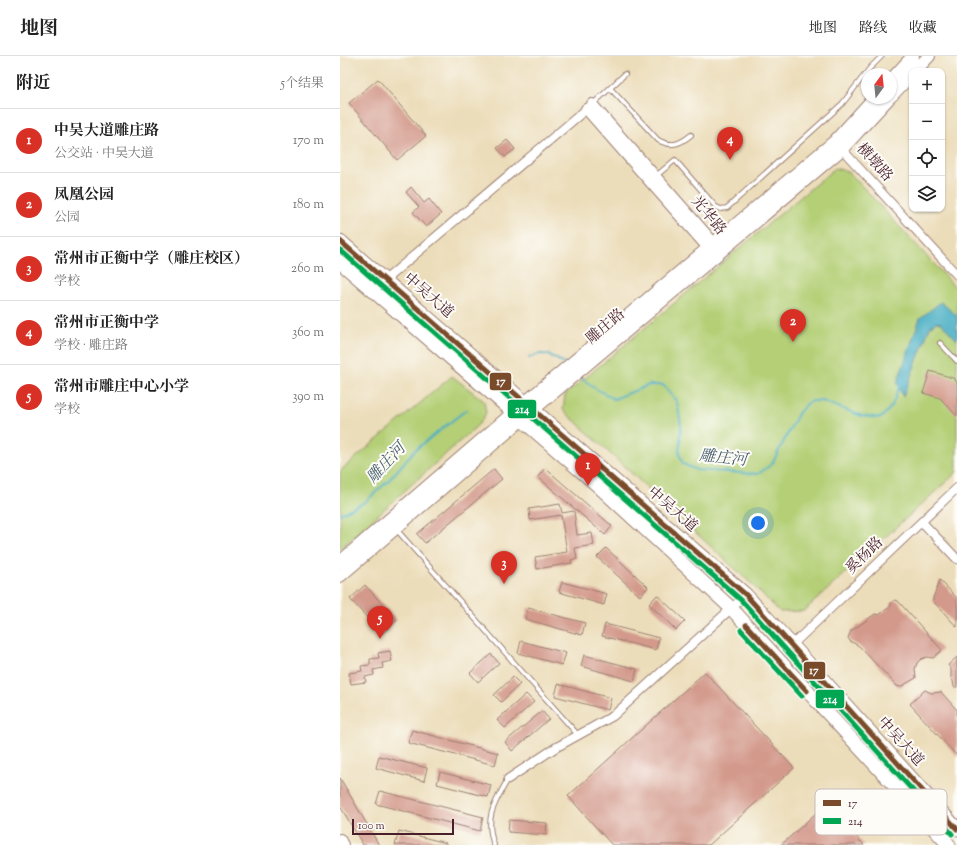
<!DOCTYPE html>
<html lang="zh">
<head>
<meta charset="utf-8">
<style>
	body { margin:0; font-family:"Sorts Mill Goudy","Noto Serif SC",serif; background:#f2f2f2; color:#222 }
	.controls { position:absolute; right:12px; top:12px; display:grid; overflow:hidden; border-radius:8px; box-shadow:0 1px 3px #0004 }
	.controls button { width:36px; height:36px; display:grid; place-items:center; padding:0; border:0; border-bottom:1px solid #e0e0e0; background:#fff; color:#222; font:20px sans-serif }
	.compass { position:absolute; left:521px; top:12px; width:36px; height:36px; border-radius:50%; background:#fff; box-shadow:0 1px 3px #0004; rotate:15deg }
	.scale { position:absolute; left:12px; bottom:10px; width:102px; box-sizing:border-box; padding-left:4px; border:2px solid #4a1f2b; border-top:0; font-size:11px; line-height:14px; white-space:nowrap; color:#4a1f2b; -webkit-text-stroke:3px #fdfcf7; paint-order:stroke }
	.you { position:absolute; left:418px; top:467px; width:14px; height:14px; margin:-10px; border:3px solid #fff; border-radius:50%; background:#1a73e8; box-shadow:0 0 0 6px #1a73e833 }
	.badge { display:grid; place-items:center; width:26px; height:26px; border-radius:50%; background:#d93025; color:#fff; font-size:13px; font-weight:700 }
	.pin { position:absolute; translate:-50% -33px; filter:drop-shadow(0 1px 2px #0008) }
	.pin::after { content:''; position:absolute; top:21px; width:14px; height:12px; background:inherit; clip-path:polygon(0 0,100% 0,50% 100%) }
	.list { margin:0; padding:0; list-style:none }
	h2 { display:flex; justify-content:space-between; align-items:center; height:52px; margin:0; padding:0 16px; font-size:17px }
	h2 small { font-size:13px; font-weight:400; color:#767676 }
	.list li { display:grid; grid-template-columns:26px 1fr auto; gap:12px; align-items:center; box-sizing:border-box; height:64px; padding:0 16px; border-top:1px solid #e0e0e0 }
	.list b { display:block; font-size:15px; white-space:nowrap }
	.list p { margin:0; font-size:13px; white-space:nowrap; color:#767676 }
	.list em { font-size:13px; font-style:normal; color:#767676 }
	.icon { flex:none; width:22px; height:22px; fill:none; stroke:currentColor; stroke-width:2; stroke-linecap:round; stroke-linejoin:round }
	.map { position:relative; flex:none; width:617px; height:789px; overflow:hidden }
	header { display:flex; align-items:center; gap:24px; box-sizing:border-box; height:56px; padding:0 20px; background:#fff; border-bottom:1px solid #e0e0e0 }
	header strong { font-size:19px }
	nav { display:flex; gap:22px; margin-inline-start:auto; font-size:14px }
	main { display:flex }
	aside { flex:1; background:#fff }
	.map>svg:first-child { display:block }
	.green { fill:#b4cf76; stroke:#7f7750 }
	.water { fill:#43acc2; stroke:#466676 }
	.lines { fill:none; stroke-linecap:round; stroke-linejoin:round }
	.stream { stroke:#43acc2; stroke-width:2 }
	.building { fill:#d3998b }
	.service-casing { stroke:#9b7e72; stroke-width:6 }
	.minor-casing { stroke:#9b7e72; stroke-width:10 }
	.tertiary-casing { stroke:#9b7e72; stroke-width:12 }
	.secondary-casing { stroke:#9b7e72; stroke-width:14 }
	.primary-casing { stroke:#9b7e72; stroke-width:15 }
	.service { stroke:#fff; stroke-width:4 }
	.minor { stroke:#fff; stroke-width:8 }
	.tertiary { stroke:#fff; stroke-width:10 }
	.secondary { stroke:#fff; stroke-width:12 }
	.primary { stroke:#fff; stroke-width:13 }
	.bus-1-casing { stroke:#fdfcf7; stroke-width:8 }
	.bus-2-casing { stroke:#fdfcf7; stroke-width:8 }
	.bus-1 { stroke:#7a4b2a; stroke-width:5 }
	.bus-2 { stroke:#00a651; stroke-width:5 }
	.labels { text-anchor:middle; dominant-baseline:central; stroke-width:4; stroke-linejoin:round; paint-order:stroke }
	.street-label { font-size:15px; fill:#4a1f2b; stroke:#fdfcf7 }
	.water-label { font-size:16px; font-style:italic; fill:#475e6f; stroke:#fdfcf7 }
	.key { fill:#fdfcf7; stroke:#c7baba; stroke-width:1 }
	.key-label { font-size:11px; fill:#4a1f2b }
	.line-badge { stroke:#fdfcf7; stroke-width:1.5 }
	.badge-label { font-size:11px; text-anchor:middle; font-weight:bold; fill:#fff }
</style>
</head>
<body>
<header>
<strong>地图</strong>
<nav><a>地图</a><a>路线</a><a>收藏</a></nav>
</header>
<main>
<aside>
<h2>附近<small>5个结果</small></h2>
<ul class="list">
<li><span class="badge">1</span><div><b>中吴大道雕庄路</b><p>公交站 · 中吴大道</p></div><em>170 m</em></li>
<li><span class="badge">2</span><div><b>凤凰公园</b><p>公园</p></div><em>180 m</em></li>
<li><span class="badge">3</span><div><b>常州市正衡中学（雕庄校区）</b><p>学校</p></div><em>260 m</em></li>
<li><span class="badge">4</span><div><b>常州市正衡中学</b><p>学校 · 雕庄路</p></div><em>360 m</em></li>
<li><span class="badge">5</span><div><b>常州市雕庄中心小学</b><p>学校</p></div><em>390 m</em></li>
</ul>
</aside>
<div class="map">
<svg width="617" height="789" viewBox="0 0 617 789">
	<rect width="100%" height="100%" fill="#fdfcf7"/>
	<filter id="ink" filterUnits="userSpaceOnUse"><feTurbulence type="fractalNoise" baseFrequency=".025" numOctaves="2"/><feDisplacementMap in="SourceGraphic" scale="8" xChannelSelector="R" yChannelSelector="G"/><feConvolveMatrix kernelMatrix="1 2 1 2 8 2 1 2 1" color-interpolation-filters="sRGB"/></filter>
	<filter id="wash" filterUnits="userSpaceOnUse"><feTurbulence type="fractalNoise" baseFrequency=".012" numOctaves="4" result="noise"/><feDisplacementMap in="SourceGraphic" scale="16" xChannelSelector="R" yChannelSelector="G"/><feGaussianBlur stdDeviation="0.9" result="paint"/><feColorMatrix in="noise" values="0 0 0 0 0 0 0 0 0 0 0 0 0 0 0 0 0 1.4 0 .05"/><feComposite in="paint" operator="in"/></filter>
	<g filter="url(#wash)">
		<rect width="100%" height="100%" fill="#ecddba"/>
		<path class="green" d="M495 112 509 116 617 233V416L464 555 440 556 420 536 223 354 225 339Z
			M112 320 144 345 146 357 139 368 0 493V415Z"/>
		<path class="water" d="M601 246 617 260V284L601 267 596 266 590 271 563 341 557 327 580 262Z"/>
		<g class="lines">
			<path class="stream" d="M189 302C203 294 212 299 224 308
				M240 321 253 331 274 343 309 329H323L337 346 341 369 339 398 343 408 357 414 418 418 432 408 459 356 470 345H482L522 360 541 362 552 350 560 328
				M0 458 25 446 49 424 75 394 126 354"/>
		</g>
		<g id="blocks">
			<path class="building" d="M38 23 86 80 57 104 9 47Z
				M167 84 175 93 165 101 157 92Z
				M71 131 84 147 89 143 101 158 86 171 73 156 79 151 66 136Z
				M590 315 613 322 617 326V360L600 342 583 337Z
				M205 412 272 470 265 479 198 421Z
				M154 413 162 423 85 487 77 478Z
				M220 448 222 457 234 455 237 479 252 477 254 489 235 492 237 503 231 504 232 507 197 513 195 501 227 496 221 459 190 464 189 453Z
				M266 492 308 531 300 540 257 501Z
				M600 524 617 542V571L593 545V542Z
				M222 526 267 538 264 549 219 536Z
				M25 529 57 564 42 578 10 543Z
				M317 539 345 565 336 574 309 548Z
				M555 544 558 545 602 594 593 602 587 601 581 603 577 607 575 613 576 622 560 631 557 630 519 590 510 585 508 582 511 575 535 558 539 559 551 550V547Z
				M188 552 245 567 242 579 185 563Z
				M265 568 319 582 316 594 262 580Z
				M181 585 226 597 222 609 178 597Z
				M50 595 52 605 42 607 43 612 33 614 34 619 25 621 26 626 11 628 9 617 22 615 21 610 30 609V603L39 602 38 597Z
				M151 598 159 607 138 626 130 617Z
				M244 599 297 613 294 625 241 610Z
				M617 601V631H614L613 625 611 622V613L608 609Z
				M365 616 454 712 369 789H272L228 740Z
				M173 621 180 628 161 646 154 639Z
				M218 628 271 642 268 654 215 640Z
				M585 634 591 637 601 636 617 654V700L570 648Z
				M186 638 194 646 165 672 157 664Z
				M202 655 209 663 172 695 165 686Z
				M72 674 158 697 155 709 68 687Z
				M39 700 87 712 84 725 36 712Z
				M100 716 151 729 148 741 97 728Z
				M0 722 39 789H23L0 750Z
				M40 735 143 761 140 775 36 748Z
				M486 748 524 789H441Z
				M169 764 207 767 206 779 168 776Z
				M59 775 106 787V789H55Z"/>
		</g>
	</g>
	<g filter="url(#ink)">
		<use href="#blocks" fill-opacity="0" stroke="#9b7e72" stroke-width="1"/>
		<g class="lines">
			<defs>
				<path id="service" d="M270 32 318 84C331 91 339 89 351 79
					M253 48 285 18
					M316 120 335 104 376 151 381 153 387 152 502 48 530 12 542 0
					M600 287 617 305
					M56 473 238 679
					M154 789C144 760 155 747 168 723"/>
				<path id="minor" d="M499 90 617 219
					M45 224 250 50
					M582 466 617 503
					M452 589 617 432
					M168 723 215 692 273 660 406 539"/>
				<path id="tertiary" d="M252 48 374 187 376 194
					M246 53 368 192 374 196
					M0 783 3 789"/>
				<path id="secondary" d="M575 15 589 0
					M551 24 573 0
					M551 40 572 18
					M0 506 174 356 495 85 534 42
					M0 520 194 353 502 93 549 42"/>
				<path id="primary" d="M0 185 406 539 452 589 617 773
					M0 206 256 428 391 552 609 789"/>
			</defs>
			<use href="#service" class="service-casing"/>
			<use href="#minor" class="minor-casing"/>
			<use href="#tertiary" class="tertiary-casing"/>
			<use href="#secondary" class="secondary-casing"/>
			<use href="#primary" class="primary-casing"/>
			<use href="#service" class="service"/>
			<use href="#minor" class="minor"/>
			<use href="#tertiary" class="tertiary"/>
			<use href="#secondary" class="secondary"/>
			<use href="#primary" class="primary"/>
			<defs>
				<path id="bus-1" d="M0 185 406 539 617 773
					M406 569 467 635"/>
				<path id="bus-2" d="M0 194 401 544 612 778
					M401 574 462 640"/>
			</defs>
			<use href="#bus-1" class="bus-1-casing"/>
			<use href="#bus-2" class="bus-2-casing"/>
			<use href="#bus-1" class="bus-1"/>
			<use href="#bus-2" class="bus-2"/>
		</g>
	</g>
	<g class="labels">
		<g class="street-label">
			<text transform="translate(534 107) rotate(48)">横墩路</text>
			<text transform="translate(368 160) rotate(51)">光华路</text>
			<text transform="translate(88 240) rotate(41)">中吴大道</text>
			<text transform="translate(266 271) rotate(-40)">雕庄路</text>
			<text transform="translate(332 454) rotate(41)">中吴大道</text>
			<text transform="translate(525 500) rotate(-44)">奚杨路</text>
			<text transform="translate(560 686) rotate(48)">中吴大道</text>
		</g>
		<g class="water-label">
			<text transform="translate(383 403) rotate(6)">雕庄河</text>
			<text transform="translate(47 408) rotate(-47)">雕庄河</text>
		</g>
	</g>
	<rect x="475" y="733" width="132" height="46" rx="6" class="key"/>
	<rect x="483" y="744" width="18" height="6" fill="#7a4b2a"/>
	<rect x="483" y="762" width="18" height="6" fill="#00a651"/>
	<g class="key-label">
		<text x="508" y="751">17</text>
		<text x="508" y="769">214</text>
	</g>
	<g class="line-badge">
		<rect x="149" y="316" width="23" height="19" rx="4" fill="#7a4b2a"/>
		<rect x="167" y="343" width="30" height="20" rx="4" fill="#00a651"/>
		<rect x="463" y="605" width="23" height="19" rx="4" fill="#7a4b2a"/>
		<rect x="475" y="633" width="30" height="20" rx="4" fill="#00a651"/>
	</g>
	<g class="badge-label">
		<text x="161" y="329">17</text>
		<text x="182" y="357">214</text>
		<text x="474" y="618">17</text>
		<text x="490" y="647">214</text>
	</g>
</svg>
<div class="controls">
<button>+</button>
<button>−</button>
<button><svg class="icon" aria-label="locate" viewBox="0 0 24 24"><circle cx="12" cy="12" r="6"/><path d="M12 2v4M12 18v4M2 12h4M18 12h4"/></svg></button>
<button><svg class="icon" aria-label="layers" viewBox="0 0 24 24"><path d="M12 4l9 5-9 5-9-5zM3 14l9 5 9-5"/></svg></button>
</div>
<svg class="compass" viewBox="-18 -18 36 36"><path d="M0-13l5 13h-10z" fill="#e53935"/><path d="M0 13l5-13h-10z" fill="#767676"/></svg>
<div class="scale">100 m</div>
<div class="you"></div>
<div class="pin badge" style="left:248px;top:430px">1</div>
<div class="pin badge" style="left:453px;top:286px">2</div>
<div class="pin badge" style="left:164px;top:528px">3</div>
<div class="pin badge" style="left:390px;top:104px">4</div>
<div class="pin badge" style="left:40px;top:583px">5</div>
</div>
</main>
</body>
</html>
